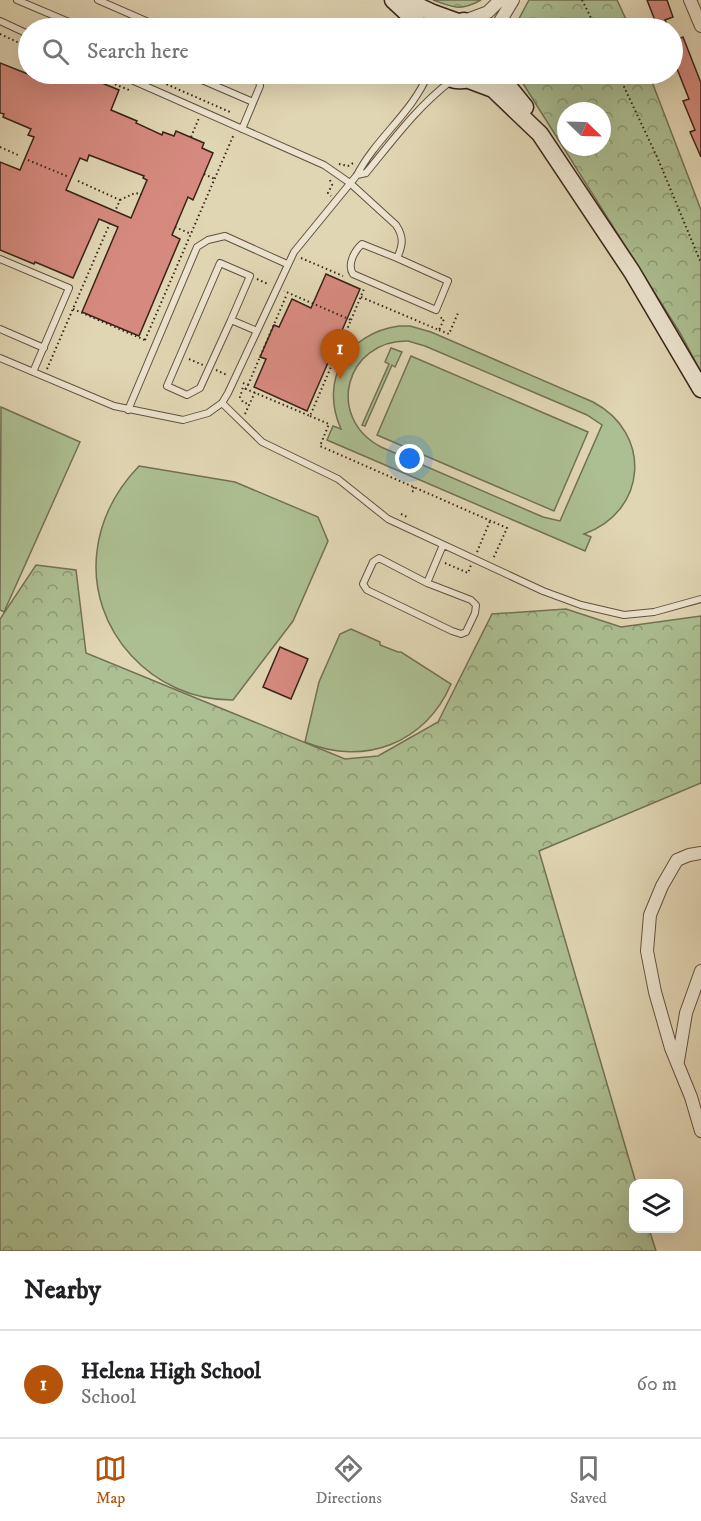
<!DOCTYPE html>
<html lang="en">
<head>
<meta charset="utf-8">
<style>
	body { margin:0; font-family:"IM FELL DW Pica",serif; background:#f2f2f2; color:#202124 }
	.controls { position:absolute; right:18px; bottom:18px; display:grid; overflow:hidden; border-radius:12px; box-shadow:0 6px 24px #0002 }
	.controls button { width:54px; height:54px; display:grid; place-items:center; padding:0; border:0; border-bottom:2px solid #e0e0e0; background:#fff; color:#202124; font:30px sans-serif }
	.compass { position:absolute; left:557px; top:102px; width:54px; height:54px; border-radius:50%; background:#fff; box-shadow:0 6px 24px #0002; rotate:113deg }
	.you { position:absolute; left:410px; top:459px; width:21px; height:21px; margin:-15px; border:4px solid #fff; border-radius:50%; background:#1a73e8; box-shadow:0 0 0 9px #1a73e833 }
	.badge { display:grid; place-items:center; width:39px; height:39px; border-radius:50%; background:#b45309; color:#fff; font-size:20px; font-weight:700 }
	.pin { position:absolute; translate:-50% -50px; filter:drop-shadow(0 2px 3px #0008) }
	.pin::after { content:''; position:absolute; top:32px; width:21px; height:18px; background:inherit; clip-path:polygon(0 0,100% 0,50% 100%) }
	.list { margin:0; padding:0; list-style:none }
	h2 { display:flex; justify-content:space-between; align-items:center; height:78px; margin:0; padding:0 24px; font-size:26px }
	h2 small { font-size:20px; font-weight:400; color:#757577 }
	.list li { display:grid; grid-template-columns:39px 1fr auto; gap:18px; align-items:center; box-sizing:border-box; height:108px; padding:0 24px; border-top:2px solid #e0e0e0 }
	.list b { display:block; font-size:22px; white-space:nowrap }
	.list p { margin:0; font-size:20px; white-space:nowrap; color:#757577 }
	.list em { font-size:20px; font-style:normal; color:#757577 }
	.icon { flex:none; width:33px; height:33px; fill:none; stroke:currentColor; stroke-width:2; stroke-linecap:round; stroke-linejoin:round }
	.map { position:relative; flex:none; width:701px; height:1251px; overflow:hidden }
	.search { position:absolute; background:#fff; box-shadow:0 6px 24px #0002; left:18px; right:18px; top:18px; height:66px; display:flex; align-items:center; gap:15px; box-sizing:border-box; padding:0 21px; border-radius:33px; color:#757577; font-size:22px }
	.sheet { height:186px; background:#fff }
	nav { display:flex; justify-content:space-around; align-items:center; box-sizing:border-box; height:84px; border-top:2px solid #e0e0e0; background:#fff; font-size:16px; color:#757577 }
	nav a { display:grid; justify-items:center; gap:3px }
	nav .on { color:#b45309 }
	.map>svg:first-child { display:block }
	.green { fill:#acbf92; stroke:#727156; stroke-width:1.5; fill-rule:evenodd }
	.forest { fill:url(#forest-crowns); stroke:#727156; stroke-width:1.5; fill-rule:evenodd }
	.building { fill:#d68a7f; stroke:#392319; stroke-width:1.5; fill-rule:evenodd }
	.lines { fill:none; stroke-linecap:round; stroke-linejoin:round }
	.lane-casing { stroke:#635040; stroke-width:8 }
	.street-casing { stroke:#635040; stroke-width:14 }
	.secondary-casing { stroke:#392319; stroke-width:19 }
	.path { stroke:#392319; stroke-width:2; stroke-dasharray:1.5 3; stroke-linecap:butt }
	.lane { stroke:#ece4ce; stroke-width:6 }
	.street { stroke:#ece4ce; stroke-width:12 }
	.secondary { stroke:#ece4ce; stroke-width:16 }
</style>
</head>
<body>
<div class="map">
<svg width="701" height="1251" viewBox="0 0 701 1251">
	<defs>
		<pattern id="forest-crowns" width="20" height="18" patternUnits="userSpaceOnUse" patternTransform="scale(1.5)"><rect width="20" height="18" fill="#acbf92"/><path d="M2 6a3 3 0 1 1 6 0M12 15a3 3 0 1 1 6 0" fill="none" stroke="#8d9b76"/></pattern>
	</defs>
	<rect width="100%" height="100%" fill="#e1d6b4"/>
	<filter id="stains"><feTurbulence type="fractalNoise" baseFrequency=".00333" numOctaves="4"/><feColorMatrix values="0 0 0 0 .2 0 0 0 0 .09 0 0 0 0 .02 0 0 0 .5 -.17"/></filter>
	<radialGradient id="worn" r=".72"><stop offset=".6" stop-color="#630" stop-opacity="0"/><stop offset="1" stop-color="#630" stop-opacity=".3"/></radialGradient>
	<path class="green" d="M399 326H410L431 332 593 402C652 433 648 511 584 534L591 537 585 551 327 440 333 426 341 429C319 380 347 333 399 326ZM408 341 425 346 587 415 602 425 560 521 543 517 381 447C325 418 345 340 408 341Z
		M391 348 402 352 395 367 392 365 365 426 362 425 389 364 385 362Z
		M411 356 588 432 554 511 377 435Z
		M1 407 80 442 4 612 0 610Z
		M139 466 235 482 318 517 328 541 293 621 233 700C153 701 87 630 97 551 101 518 117 489 139 466Z
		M351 629 380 642V645L398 652H401L451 684C426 743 364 767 305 742L319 682 340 634Z"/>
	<path class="forest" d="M433 0H481C461 11 454 8 433 0Z
		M529 0H617L630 28H514Z
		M517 74H649L701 210V372L680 333ZM566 111H602V147H566Z
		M36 565 76 570 86 653 345 759 378 756 438 722 492 614 566 609 621 627 701 616V783L539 851 636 1183 634 1184V1228L649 1229 656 1251H0V619Z"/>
	<path class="building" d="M647 0H667L673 17 665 20 669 28H658Z
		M683 37 701 83V157L690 132 695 130 683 101 689 99 672 56V42Z
		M0 63 48 82 51 74H80L119 90 111 110 137 121 136 123 162 135 163 132 174 136 176 131 204 143 202 148 213 153 193 200 188 197 172 235 180 239 139 336 82 312 118 227 99 219 73 278 35 262 34 264 0 250V162L20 170 34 137 28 135 31 129 3 117 4 114 0 113ZM89 155 144 176 143 178 147 180 131 218 66 190 80 158 87 161Z
		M326 274 360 289 307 411 254 387 266 359 260 357 274 325 279 327 292 299 311 308Z
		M280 647 308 659 291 699 263 687Z"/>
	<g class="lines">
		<defs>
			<path id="lane" d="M17 0 83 28
				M98 0 162 28
				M0 21 28 34
				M118 74 324 165 350 183 396 225C404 237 403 245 397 258L362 244C354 251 347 265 353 274L436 310 448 281 397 258
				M188 74 253 102
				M242 129 260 86 258 74
				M357 175 366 173C393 140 418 106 451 81
				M0 259 69 288 33 372
				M231 320 200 388 187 395 167 386 220 263 250 276 231 320 257 331
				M0 329 44 348
				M0 358 114 406 183 420 208 413 222 403 228 393 294 252 357 175C376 138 413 112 428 74
				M222 403 262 442 338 479 388 519 543 591 581 605 624 615 654 612 701 599
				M128 410 197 247 208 240 225 236 287 264
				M427 583 379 558 373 562 363 584 367 590 452 631 461 634 466 632 475 613 476 605 471 600 427 583 443 545"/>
			<path id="street" d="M690 0 701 26
				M464 21 488 12 500 0
				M496 28 513 0
				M701 853 689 855 677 860 662 886 650 915 647 951 655 992 671 1048 691 1097 701 1131
				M678 1061 686 1013 701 971"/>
			<path id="secondary" d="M393 0 423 28
				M405 0 433 13 458 22
				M447 25 464 21 480 28
				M442 74C454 82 464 82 477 76
				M501 74 504 81 525 107
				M469 80 493 89 540 134 632 272 701 389"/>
		</defs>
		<use href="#lane" class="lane-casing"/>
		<use href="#street" class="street-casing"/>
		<use href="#secondary" class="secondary-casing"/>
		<path class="path" d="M582 0 596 28
			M0 34 28 47
			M90 74 129 90
			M618 74 658 159 701 263
			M150 77 230 112
			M191 137 199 118
			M0 147 18 155
			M28 160 69 177
			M339 164 348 166 353 163
			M204 174 215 179
			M330 180 332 185 328 193 331 196
			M78 181 120 200 116 209
			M120 200 135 193 142 194
			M175 227 191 234
			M301 258 343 276
			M257 279 268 284
			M361 297 439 330 444 319 439 317
			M73 309 147 341
			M351 320 364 289
			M439 330 449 334 458 313
			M145 340 234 134
			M189 359 203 365
			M47 369 110 223
			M216 370 227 375
			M243 383 248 385 246 389 310 416 351 320 284 291
			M248 385 287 294
			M246 389 243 387 240 397 243 402 248 404
			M245 414 255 392
			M310 416 329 424 320 446 507 528 493 559
			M414 487 412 491 415 492
			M401 514 409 518
			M477 552 490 521
			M445 563 468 573 471 565"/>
		<use href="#lane" class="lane"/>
		<use href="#street" class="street"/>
		<use href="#secondary" class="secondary"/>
	</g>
	<rect width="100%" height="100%" filter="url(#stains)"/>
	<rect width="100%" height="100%" fill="url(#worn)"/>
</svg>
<div class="controls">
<button><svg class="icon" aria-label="layers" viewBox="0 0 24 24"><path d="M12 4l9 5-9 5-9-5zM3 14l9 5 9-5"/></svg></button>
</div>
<svg class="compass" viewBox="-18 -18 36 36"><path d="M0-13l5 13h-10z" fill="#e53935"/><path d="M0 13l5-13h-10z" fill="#757577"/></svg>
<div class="you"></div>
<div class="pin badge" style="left:340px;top:379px">1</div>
<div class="search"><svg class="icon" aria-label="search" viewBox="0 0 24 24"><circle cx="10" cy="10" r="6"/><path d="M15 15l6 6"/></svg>Search here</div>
</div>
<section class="sheet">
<h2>Nearby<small></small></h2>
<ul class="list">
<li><span class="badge">1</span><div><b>Helena High School</b><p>School</p></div><em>60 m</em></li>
</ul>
</section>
<nav>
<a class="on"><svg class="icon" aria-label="map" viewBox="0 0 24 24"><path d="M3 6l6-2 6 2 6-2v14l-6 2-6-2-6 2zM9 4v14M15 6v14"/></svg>Map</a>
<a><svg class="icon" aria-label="directions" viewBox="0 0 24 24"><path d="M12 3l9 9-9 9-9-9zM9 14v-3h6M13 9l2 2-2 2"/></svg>Directions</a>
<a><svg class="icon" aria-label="saved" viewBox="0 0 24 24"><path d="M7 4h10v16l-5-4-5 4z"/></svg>Saved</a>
</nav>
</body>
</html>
